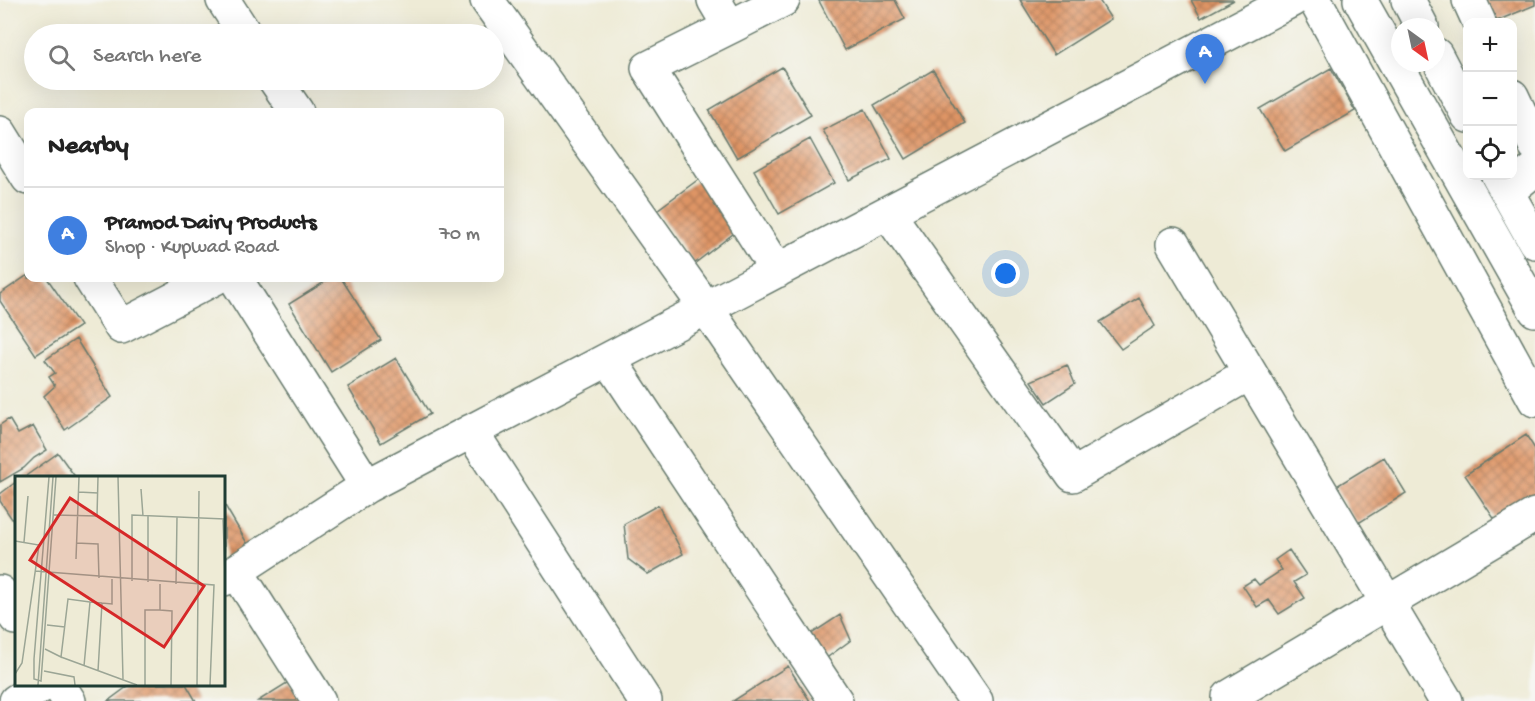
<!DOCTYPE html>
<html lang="en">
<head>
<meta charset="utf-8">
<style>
	body { margin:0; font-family:"Gochi Hand",sans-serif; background:#f2f2f2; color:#222 }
	.controls { position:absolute; right:18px; top:18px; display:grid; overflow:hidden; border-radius:12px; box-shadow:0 6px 24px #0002 }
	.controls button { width:54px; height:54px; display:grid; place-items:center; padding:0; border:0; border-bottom:2px solid #e0e0e0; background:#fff; color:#222; font:30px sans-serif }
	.compass { position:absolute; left:1391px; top:18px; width:54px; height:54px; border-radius:50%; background:#fff; box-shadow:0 6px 24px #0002; rotate:147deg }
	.you { position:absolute; left:1006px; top:274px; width:21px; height:21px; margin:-15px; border:4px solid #fff; border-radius:50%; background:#1a73e8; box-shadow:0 0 0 9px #1a73e833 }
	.badge { display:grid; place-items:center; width:39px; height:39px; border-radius:50%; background:#b45309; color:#fff; font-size:20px; font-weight:700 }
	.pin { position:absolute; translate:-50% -50px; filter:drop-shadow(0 2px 3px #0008) }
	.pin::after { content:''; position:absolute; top:32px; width:21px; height:18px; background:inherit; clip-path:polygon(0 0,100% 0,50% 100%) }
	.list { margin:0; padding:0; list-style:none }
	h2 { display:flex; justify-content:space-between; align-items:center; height:78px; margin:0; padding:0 24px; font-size:26px }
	h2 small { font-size:20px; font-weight:400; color:#767676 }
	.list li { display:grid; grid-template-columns:39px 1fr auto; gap:18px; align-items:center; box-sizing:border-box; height:96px; padding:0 24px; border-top:2px solid #e0e0e0 }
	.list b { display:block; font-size:22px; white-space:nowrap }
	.list p { margin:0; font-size:20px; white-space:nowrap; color:#767676 }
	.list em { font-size:20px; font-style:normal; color:#767676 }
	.icon { flex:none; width:33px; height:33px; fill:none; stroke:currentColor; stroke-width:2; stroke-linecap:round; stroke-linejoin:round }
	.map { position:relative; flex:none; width:1535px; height:701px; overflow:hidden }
	.search { position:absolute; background:#fff; box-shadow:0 6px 24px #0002; left:24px; top:24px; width:480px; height:66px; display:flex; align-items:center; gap:15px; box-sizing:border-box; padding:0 21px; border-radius:33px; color:#767676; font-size:22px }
	.panel { position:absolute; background:#fff; box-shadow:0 6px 24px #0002; left:24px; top:108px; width:480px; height:174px; border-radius:12px }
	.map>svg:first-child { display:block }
	.building { fill:url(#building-cross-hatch) }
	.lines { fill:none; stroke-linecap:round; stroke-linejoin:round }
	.minor-casing { stroke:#677a6d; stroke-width:36 }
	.major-casing { stroke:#677a6d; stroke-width:36 }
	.minor { stroke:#fff; stroke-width:33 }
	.major { stroke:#fff; stroke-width:33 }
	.inset-road { fill:none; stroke:#9ba595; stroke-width:1.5 }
	.view { fill:#d62828; fill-opacity:0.15; stroke:#d62828; stroke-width:3 }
	.inset-edge { fill:none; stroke:#1f3d34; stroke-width:3 }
</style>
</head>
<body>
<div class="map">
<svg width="1535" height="701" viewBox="0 0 1535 701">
	<defs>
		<pattern id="building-cross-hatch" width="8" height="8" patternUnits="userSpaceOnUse" patternTransform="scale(1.5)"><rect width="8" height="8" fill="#de9465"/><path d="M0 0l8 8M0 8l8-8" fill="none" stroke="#b37a54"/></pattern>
	</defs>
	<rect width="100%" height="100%" fill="#f6f6f2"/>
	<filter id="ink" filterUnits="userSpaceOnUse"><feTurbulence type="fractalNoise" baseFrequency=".0167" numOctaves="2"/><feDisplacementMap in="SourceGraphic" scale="12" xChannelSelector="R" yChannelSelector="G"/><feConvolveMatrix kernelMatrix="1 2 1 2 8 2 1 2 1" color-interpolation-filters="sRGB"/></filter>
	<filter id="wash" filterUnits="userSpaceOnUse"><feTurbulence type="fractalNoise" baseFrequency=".008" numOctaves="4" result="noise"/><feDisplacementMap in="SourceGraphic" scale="24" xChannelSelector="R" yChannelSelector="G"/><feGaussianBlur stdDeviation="1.35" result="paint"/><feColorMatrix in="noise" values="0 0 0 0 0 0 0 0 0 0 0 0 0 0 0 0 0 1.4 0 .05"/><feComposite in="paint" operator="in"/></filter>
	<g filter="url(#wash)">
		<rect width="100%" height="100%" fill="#eeebd6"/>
		<g id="blocks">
			<path class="building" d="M822 0H895L905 19 845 50 819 1Z
				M1020 0H1099L1111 19 1054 55Z
				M1191 0H1234L1201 18Z
				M1485 0H1535V5L1494 22Z
				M782 67 811 115 737 158 709 110Z
				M1331 68 1355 111 1285 151 1260 109Z
				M933 70 965 123 906 159 874 105Z
				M865 109 891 159 849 180 823 130Z
				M810 139 834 183 779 214 754 170Z
				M703 176 738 230 694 264 657 210Z
				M28 275V278H47L80 326 36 355 0 301V294Z
				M331 278H341L381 340 331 372 289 304Z
				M1139 298 1155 326 1121 349 1100 322Z
				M76 339 112 397 65 430 44 396 55 386 49 377 55 373 45 360Z
				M396 358 430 414 381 443 348 387Z
				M1067 365 1075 384 1046 403 1031 381Z
				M9 419 18 434 33 426 47 450 34 458 24 468 0 482V425Z
				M1526 435 1535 449V507L1501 529 1465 475Z
				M58 453 76 478H23Z
				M1384 457 1406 493 1357 524 1335 487Z
				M16 482V525L0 501V494Z
				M224 504 250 548 226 563 224 559Z
				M658 505 683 554 648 574 628 559 624 524Z
				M1289 550 1306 575 1294 582 1305 598 1279 614 1269 600 1257 607 1243 586 1254 579 1259 585 1282 570 1275 560Z
				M840 615 851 640 817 665 802 640Z
				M788 666 810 701H733Z
				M290 681 302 701H258Z
				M131 684H186L196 701H108Z"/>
		</g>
	</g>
	<g filter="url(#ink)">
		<use href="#blocks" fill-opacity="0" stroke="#677a6d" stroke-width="1.5"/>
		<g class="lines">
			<defs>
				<path id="minor" d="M223 0 245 34
					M487 0 706 308 976 701
					M714 0 730 27 648 68 777 271
					M1315 0 1535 400
					M1408 0 1422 27
					M1469 0 1479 22
					M730 27 783 0
					M1436 55 1468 116
					M275 80 297 112
					M1512 96 1535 145
					M0 133 28 178
					M1498 176 1535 242
					M1507 192 1535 169
					M888 213 1073 475 1250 373
					M1173 244 1446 701
					M90 278 121 327 215 278
					M235 278 367 486
					M609 359 836 701
					M471 431 645 701
					M237 572 319 701
					M224 579 367 486 1292 0
					M0 592 16 618
					M58 684 69 701
					M16 701 45 684
					M1229 701V697L1535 515"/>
				<path id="major" d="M1360 0 1535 310"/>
			</defs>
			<use href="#minor" class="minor-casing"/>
			<use href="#major" class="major-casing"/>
			<use href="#minor" class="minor"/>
			<use href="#major" class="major"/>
		</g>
	</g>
	<g transform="translate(15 476)">
		<rect width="210" height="210" fill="#eeebd6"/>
		<path class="inset-road" d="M34 1 19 183V203L26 205 41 1M103 1 108 203M126 13 128 40M63 16 83 17M39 39 82 40 83 1M208 43 210 100M0 65 24 69 7 187 0 198M9 66 13 20M61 67 83 68 84 102M61 83 64 1M20 95 199 109 195 209M117 105V39L210 43M133 106V40M145 108V134L157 135 156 209M161 108 162 41M32 149 50 151M30 173 46 181 53 123 75 126M46 181 122 209M69 190 75 126 87 127M29 195 59 201 60 209M83 195 87 127 97 128V103M23 209 38 1M130 209V134H145M182 209 184 15"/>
		<path class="view" d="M55 22 189 110 149 171 15 84Z"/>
		<rect width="210" height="210" class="inset-edge"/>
	</g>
</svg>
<div class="controls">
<button>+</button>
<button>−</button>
<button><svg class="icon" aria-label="locate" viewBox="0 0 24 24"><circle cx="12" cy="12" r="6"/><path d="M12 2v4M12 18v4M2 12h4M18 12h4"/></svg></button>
</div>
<svg class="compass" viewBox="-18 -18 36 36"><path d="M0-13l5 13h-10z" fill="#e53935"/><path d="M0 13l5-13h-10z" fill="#767676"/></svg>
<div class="you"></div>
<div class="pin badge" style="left:1205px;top:84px;background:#3f7fe0">A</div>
<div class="search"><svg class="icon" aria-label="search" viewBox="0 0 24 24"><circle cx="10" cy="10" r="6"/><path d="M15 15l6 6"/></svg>Search here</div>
<section class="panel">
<h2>Nearby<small></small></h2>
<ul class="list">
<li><span class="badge" style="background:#3f7fe0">A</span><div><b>Pramod Dairy Products</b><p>Shop · Kupwad Road</p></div><em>70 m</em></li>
</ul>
</section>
</div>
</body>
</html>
